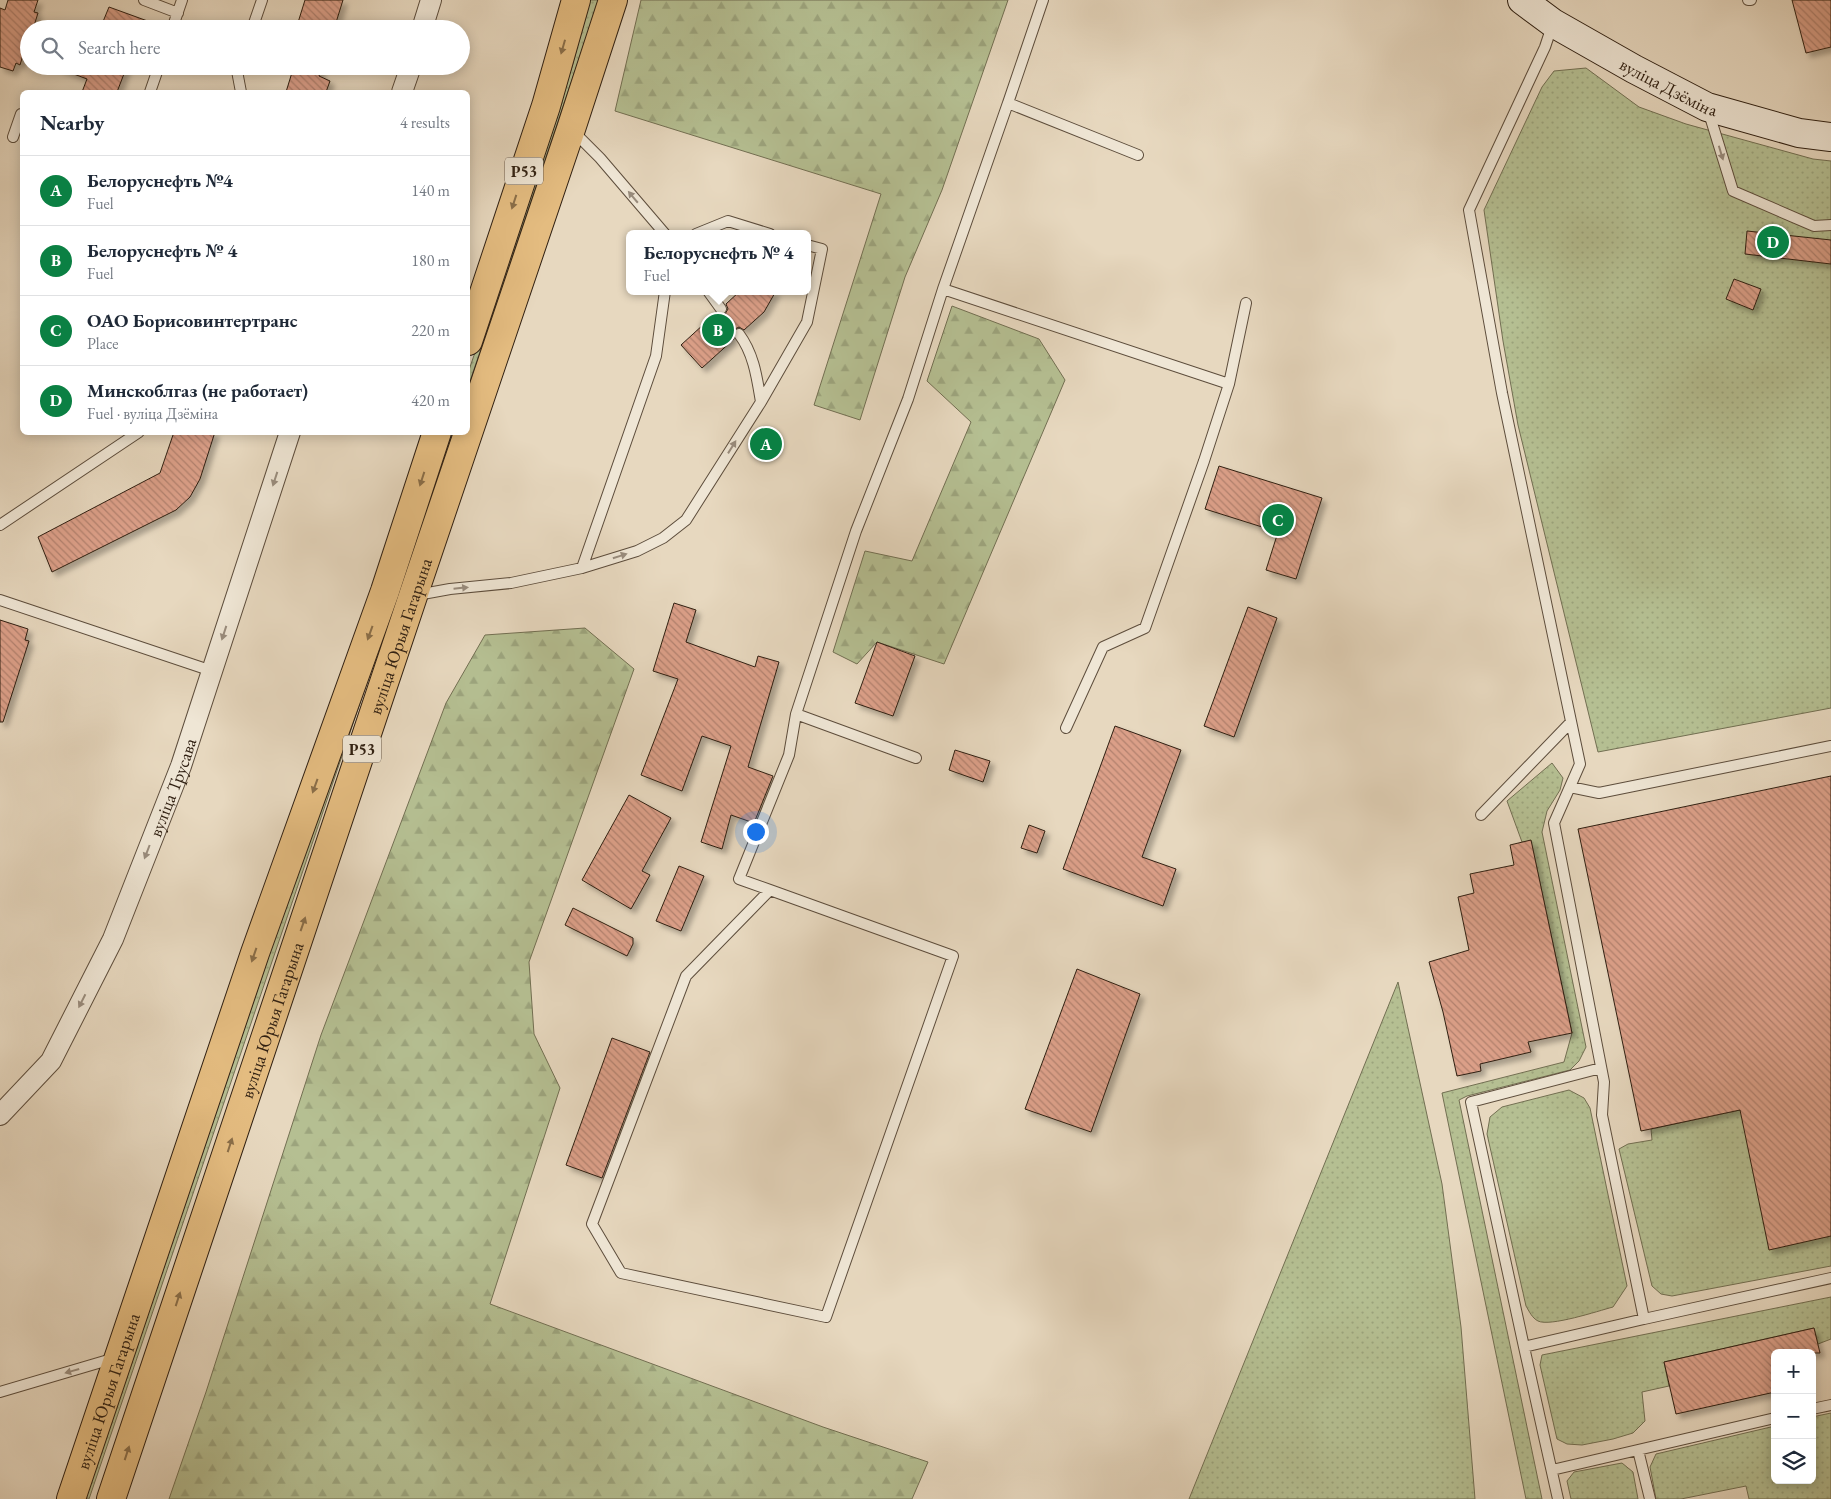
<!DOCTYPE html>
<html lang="en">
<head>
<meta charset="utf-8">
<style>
	body { margin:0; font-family:"EB Garamond",serif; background:#f2f2f3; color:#1f2937 }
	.controls { position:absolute; right:15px; bottom:15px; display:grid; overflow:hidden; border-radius:8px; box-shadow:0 2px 12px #0003 }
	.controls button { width:45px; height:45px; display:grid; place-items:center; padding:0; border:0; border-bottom:1px solid #e0e1e3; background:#fff; color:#1f2937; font:25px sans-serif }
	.you { position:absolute; left:755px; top:831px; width:18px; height:18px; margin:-12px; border:4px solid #fff; border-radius:50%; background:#1a73e8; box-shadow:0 0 0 8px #1a73e833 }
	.badge { display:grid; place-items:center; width:32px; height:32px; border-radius:50%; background:#0b8043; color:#fff; font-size:16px; font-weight:700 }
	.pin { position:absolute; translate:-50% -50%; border:2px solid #fff; box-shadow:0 1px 5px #0006 }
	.popup { position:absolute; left:626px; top:230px; width:185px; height:65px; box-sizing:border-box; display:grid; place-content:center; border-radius:8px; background:#fff; filter:drop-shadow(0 1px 4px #0005); font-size:16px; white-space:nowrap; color:#747a83 }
	.popup b { font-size:19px; color:#1f2937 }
	.popup::after { content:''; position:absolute; left:50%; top:100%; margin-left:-10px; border:10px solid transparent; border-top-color:#fff }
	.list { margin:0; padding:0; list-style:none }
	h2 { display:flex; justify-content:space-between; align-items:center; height:65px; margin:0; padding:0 20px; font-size:21px }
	h2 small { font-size:16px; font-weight:400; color:#747a83 }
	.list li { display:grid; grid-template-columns:32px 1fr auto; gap:15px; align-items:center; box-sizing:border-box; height:70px; padding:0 20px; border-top:1px solid #e0e1e3 }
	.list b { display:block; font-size:19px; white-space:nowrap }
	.list p { margin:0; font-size:16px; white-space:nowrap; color:#747a83 }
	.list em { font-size:16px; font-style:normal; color:#747a83 }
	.icon { flex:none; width:28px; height:28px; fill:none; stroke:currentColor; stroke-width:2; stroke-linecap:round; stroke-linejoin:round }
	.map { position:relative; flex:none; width:1831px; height:1499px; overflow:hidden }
	.search { position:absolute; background:#fff; box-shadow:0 2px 12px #0003; left:20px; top:20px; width:450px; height:55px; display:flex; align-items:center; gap:12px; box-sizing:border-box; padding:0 18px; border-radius:28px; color:#747a83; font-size:19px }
	.panel { position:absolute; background:#fff; box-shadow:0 2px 12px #0003; left:20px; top:90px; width:450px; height:345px; border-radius:8px }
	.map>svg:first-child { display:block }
	.grass { fill:url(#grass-dots); stroke:#726f52 }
	.forest { fill:url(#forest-firs); stroke:#726f52 }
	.building { fill:url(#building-back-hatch); stroke:#2f1f11; filter:url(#shadow) }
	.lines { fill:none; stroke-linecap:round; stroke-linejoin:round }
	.lane-casing { stroke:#5d4d3c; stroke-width:12 }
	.street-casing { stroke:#5d4d3c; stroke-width:22 }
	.secondary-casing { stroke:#2f1f11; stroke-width:30 }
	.primary-casing { stroke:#2f1f11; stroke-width:30 }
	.lane { stroke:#efe6d5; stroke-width:10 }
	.street { stroke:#efe6d5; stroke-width:20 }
	.secondary { stroke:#efe6d5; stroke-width:28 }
	.primary { stroke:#e4bc80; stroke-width:28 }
	.oneway { fill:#8a6e48 }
	.oneway2 { fill:#998c7d }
	.labels { text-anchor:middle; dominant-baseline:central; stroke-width:4; stroke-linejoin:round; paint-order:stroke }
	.shield { fill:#efe6d5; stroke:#695b4c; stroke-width:1 }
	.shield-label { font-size:16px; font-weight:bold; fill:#2f1f11 }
	.street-label { font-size:18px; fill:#2f1f11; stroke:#efe6d5 }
</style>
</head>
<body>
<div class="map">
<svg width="1831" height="1499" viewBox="0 0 1831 1499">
	<defs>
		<pattern id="grass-dots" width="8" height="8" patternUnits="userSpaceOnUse" patternTransform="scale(1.25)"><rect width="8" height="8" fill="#b5bf92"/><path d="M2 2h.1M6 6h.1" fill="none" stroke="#9ca47d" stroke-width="1.8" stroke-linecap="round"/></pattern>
		<pattern id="forest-firs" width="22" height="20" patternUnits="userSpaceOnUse" patternTransform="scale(1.25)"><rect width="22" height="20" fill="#b5bf92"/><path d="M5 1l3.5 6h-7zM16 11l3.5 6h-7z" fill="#9ca47d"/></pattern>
		<pattern id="building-back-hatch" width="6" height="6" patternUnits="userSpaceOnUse" patternTransform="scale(1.25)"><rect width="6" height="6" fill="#db9f88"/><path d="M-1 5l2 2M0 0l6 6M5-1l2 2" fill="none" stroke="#b2816e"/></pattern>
		<filter id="shadow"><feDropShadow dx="4.5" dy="4.5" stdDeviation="2.5" flood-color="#0004"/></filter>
	</defs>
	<rect width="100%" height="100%" fill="#e7d8bf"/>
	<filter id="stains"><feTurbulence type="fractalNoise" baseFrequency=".004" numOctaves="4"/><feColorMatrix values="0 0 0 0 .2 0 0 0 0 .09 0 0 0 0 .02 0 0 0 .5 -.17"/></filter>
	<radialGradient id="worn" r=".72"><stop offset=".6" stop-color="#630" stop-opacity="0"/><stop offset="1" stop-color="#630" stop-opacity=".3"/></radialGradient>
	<path class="grass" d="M590 0H599L468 387V373L572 67Z
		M1586 68 1639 107 1686 124 1813 159 1831 161V708L1598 752 1518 425 1503 341 1484 210 1542 87 1554 71Z
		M447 433H452L89 1499H84Z
		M1552 763 1563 778 1560 790 1547 811 1542 832 1586 1047 1579 1061 1570 1070 1467 1096 1459 1100 1542 1499H1526L1442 1093 1564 1062 1572 1033 1531 841 1522 842 1507 801Z
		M1398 982 1442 1184 1461 1327 1475 1499H1189Z
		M1569 1090 1584 1098 1590 1108 1627 1286 1613 1307C1598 1311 1550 1327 1538 1321 1532 1318 1529 1311 1526 1306L1487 1134 1490 1117 1502 1107Z
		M1740 1110 1831 1236V1266L1672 1296 1661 1294 1652 1286 1619 1149 1628 1144 1652 1140 1651 1129Z
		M1831 1297V1339L1818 1344 1814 1328 1664 1362 1669 1386 1642 1392 1645 1421 1633 1433 1613 1439 1582 1445 1567 1444 1557 1439 1540 1365 1542 1355Z
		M1831 1413V1499H1749L1746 1486 1681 1499H1656L1650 1467 1656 1454 1775 1426V1480H1812V1417Z
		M1622 1463 1633 1472 1638 1499H1571L1567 1481 1574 1472Z"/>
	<path class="forest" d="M641 0H1008L942 190 905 277 860 420 814 405 881 194 615 111Z
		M952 306 1039 339 1065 380 944 664 877 642 857 664 833 652 865 551 912 561 971 422 927 381Z
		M585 628 634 669 529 962 534 1034 560 1088 490 1304 823 1427 928 1462 912 1499H169L206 1392 321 1035 446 703 485 635Z"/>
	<path class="building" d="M8 0H38L34 12 38 13 33 29H29V49L25 48 20 65 16 63 13 71 0 67V8L5 10Z
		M305 0H343L334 29H296Z
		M1792 0H1831V47L1806 53Z
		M109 7 164 27 163 29H100Z
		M58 66H127L117 92H82L87 79 58 68Z
		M294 66H322L319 76 330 81 326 92H286Z
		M1747 231 1831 240V264L1745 254Z
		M1734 279 1761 289 1753 310 1726 299Z
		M740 291H776L764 312 744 330 739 327 735 329 732 334 734 339 702 368 681 345 716 313 721 316 725 314 728 309 726 304Z
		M174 432H215L200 479 190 497 176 510 52 572 38 537 160 473Z
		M1219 466 1322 498 1296 579 1266 570 1278 532 1205 509Z
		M674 603 696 610 686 642 755 667 758 656 779 662 748 767 773 776 754 823 731 815 722 849 701 842 731 746 702 736 682 791 641 775 678 679 653 671Z
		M1248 607 1277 618 1234 737 1204 726Z
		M0 620 28 629 25 640 29 641 3 722H0Z
		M877 642 915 656 893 716 855 703Z
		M1115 726 1181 750 1142 857 1176 869 1163 906 1063 869Z
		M955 750 990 761 983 782 949 770Z
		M1831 776V1236L1769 1250 1740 1110 1641 1131 1578 829Z
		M629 795 671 818 642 871 650 875 631 909 582 880Z
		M1029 825 1045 831 1037 853 1021 848Z
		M1531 840 1572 1033 1528 1042 1531 1052 1480 1064 1481 1071 1457 1076 1443 1012 1429 962 1469 950 1458 897 1474 893 1470 874 1514 865 1510 845Z
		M679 866 704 876 681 931 656 921Z
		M573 908 633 938V944L627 956 565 925Z
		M1077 969 1140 994 1091 1132 1025 1109Z
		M612 1038 650 1052 602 1178 566 1165Z
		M1814 1328 1820 1353H1775V1392L1676 1414 1664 1362Z"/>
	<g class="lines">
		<defs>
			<path id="lane" d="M144 0 178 13
				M1043 0 1008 103 1138 155
				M1748 0H1751
				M1553 23 1545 47 1469 210 1502 393 1580 764 1554 823 1604 1082 1602 1115 1644 1319 1831 1278
				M172 29 182 0
				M252 29 262 0
				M239 66 237 71 241 92
				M150 92 159 66
				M1708 110 1733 191 1814 226 1831 225
				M572 130 600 158 665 234
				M13 137 21 114 22 115
				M696 234 728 221 770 234
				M943 289 1229 384 1246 303
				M708 291 721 309
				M761 402 807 322 822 249 807 245
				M0 525 139 432
				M582 568 656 356 665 291
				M417 595 450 589 511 583 582 568 637 551 663 538 686 520 761 402C757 378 754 354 739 334
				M0 600 212 671
				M1066 728 1103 647 1145 628 1204 461 1229 384
				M916 758 796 714 856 531 908 399 943 289 1008 103
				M1570 787 1599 793 1831 746
				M1481 815 1571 722
				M770 890 686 976 592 1224 621 1273 826 1317 953 956 770 890 739 879 789 755 796 714
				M1524 1347 1471 1102 1601 1068
				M0 1392 115 1358
				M1812 1409 1831 1405
				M1638 1450 1650 1499
				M1552 1470 1775 1418
				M1558 1499 1524 1347 1644 1319"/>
			<g id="street">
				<path d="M422 29 431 0"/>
				<path d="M402 92 411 66"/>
				<path id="s1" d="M0 1115 51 1061 113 939 181 766 290 432"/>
			</g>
			<g id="secondary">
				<path id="s2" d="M1522 0 1553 23 1634 69 1707 107 1799 133 1831 137"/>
			</g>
			<g id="primary">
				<path d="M468 341 546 106 576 0"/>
				<path id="s3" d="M71 1499 255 953 385 591 437 432"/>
				<path id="s4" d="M111 1499 413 596 571 129 613 0"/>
			</g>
		</defs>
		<use href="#lane" class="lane-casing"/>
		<use href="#street" class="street-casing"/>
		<use href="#secondary" class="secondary-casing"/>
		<use href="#primary" class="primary-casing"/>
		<use href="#lane" class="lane"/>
		<use href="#street" class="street"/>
		<use href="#secondary" class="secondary"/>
		<use href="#primary" class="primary"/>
	</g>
	<defs><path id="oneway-solid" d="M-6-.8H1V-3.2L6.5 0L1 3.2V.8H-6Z" transform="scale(1.25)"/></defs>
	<g class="oneway">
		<use href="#oneway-solid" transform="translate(563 47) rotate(106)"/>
		<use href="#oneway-solid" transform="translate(514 202) rotate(108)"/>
		<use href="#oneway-solid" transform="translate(422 479) rotate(108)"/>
		<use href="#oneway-solid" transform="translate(370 633) rotate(110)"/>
		<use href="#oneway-solid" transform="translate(315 786) rotate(110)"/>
		<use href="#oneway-solid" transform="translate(303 924) rotate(-71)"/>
		<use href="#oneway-solid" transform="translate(254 955) rotate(109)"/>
		<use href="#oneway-solid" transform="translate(230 1145) rotate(-72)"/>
		<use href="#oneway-solid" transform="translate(178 1299) rotate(-72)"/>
		<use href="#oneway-solid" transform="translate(127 1453) rotate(-72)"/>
	</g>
	<g class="oneway2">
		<use href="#oneway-solid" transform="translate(1721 153) rotate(73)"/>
		<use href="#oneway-solid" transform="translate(633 197) rotate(-130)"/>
		<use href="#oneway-solid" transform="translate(732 447) rotate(-58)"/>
		<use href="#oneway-solid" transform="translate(275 479) rotate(108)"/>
		<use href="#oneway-solid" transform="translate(620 556) rotate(-18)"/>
		<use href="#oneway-solid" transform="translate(461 588) rotate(-6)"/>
		<use href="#oneway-solid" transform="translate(224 633) rotate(108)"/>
		<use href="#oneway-solid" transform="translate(147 852) rotate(111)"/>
		<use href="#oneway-solid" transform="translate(82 1001) rotate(117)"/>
		<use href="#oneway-solid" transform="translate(72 1371) rotate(164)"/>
	</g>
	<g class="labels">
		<g class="shield">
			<rect x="505" y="157.5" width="38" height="27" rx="4"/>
			<rect x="343" y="735.5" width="38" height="27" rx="4"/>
		</g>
		<g class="shield-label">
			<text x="524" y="171">Р53</text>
			<text x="362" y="749">Р53</text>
		</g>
		<g class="street-label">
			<text stroke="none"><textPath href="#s2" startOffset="171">вуліца Дзёміна</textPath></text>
			<text stroke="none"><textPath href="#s4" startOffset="910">вуліца Юрыя Гагарына</textPath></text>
			<text stroke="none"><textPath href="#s1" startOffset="374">вуліца Трусава</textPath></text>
			<text stroke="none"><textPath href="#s4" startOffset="505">вуліца Юрыя Гагарына</textPath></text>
			<text stroke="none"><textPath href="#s3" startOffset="114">вуліца Юрыя Гагарына</textPath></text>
		</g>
	</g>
	<rect width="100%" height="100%" filter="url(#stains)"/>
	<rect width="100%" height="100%" fill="url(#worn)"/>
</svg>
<div class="controls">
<button>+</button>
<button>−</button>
<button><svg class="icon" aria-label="layers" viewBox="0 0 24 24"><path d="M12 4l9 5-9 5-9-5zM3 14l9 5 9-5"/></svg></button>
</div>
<div class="you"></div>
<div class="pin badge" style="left:766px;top:444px">A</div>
<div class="pin badge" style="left:718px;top:330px">B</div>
<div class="popup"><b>Белоруснефть № 4</b>Fuel</div>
<div class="pin badge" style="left:1278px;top:520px">C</div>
<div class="pin badge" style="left:1773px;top:242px">D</div>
<div class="search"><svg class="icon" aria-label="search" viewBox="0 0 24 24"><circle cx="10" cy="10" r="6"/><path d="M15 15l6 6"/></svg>Search here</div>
<section class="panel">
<h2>Nearby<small>4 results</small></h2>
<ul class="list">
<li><span class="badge">A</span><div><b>Белоруснефть №4</b><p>Fuel</p></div><em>140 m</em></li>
<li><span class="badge">B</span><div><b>Белоруснефть № 4</b><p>Fuel</p></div><em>180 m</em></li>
<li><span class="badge">C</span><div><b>ОАО Борисовинтертранс</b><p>Place</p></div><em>220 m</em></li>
<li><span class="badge">D</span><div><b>Минскоблгаз (не работает)</b><p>Fuel · вуліца Дзёміна</p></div><em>420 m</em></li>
</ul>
</section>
</div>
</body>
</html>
